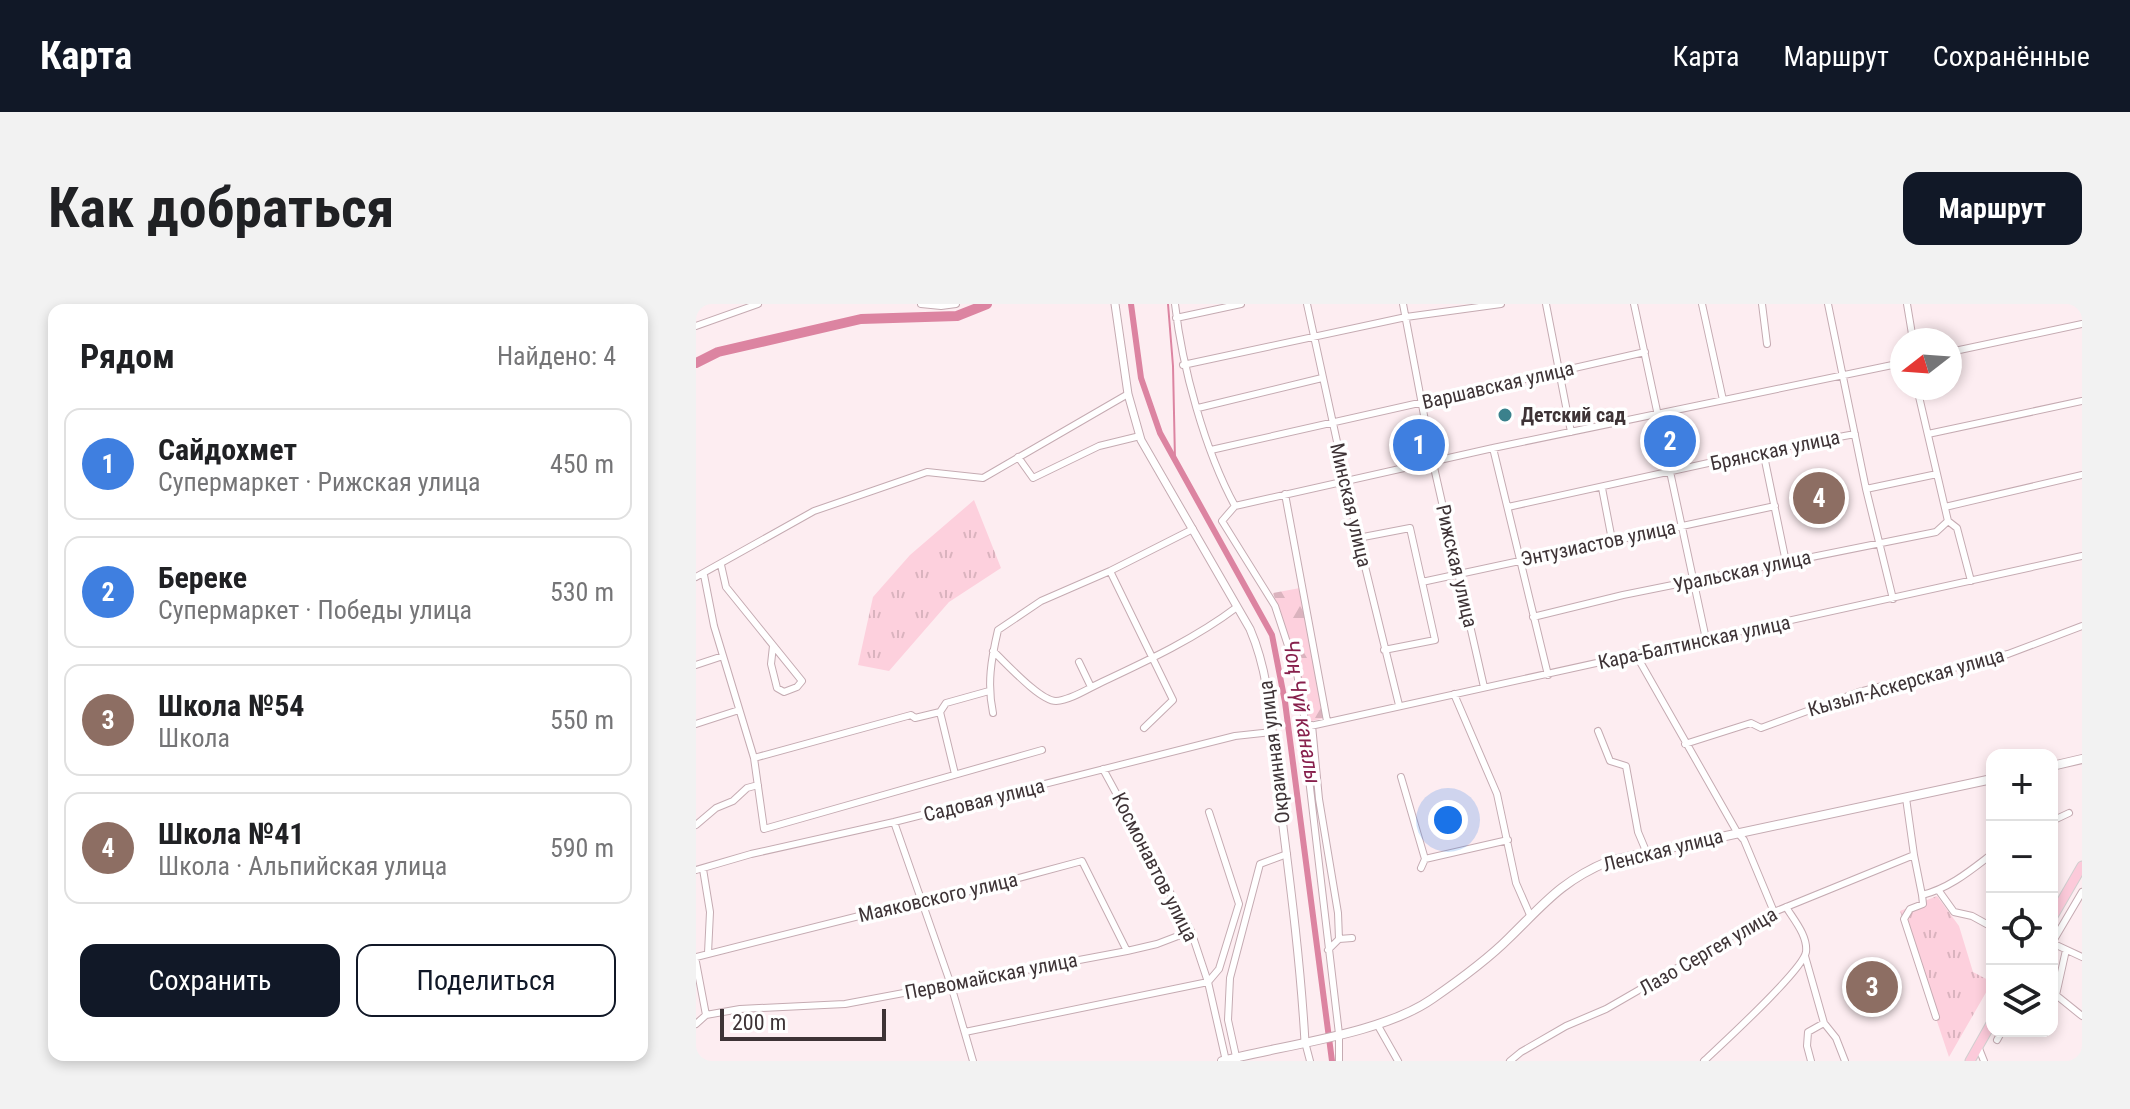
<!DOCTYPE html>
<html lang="ru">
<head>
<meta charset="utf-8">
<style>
	body { margin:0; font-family:"Roboto Condensed",sans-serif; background:#f2f2f2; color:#202124 }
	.controls { position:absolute; right:24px; bottom:24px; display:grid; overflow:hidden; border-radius:16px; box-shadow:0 4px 12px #0003 }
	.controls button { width:72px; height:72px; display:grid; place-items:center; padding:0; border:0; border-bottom:2px solid #e0e0e0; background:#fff; color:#202124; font:40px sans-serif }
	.compass { position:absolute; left:1194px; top:24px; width:72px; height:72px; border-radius:50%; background:#fff; box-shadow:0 4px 12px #0003; rotate:253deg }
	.scale { position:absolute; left:24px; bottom:20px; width:166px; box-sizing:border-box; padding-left:8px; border:4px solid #3e3336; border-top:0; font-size:22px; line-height:28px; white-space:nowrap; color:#3e3336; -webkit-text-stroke:6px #fff; paint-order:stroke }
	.you { position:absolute; left:752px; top:516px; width:28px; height:28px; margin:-20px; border:6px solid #fff; border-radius:50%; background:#1a73e8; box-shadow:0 0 0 12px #1a73e833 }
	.badge { display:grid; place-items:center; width:52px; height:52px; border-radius:50%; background:#111827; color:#fff; font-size:26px; font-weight:700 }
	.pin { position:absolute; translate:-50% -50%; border:4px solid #fff; box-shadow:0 2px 8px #0006 }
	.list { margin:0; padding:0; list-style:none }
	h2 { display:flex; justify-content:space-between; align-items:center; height:104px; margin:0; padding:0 32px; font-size:34px }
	h2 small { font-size:26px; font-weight:400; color:#757577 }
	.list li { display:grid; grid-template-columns:52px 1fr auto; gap:24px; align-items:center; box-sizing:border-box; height:112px; margin:0 16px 16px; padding:0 16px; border:2px solid #e0e0e0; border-radius:16px }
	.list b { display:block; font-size:30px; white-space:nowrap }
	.list p { margin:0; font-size:26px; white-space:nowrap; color:#757577 }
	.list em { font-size:26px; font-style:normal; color:#757577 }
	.actions { display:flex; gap:16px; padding:24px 32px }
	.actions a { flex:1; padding:18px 0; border:2px solid #111827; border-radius:16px; text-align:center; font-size:28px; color:#111827 }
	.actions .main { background:#111827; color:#fff }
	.icon { flex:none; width:44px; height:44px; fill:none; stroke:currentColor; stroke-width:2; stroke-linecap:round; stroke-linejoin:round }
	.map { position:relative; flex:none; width:1386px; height:757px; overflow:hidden; border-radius:16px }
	header { display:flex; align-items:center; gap:48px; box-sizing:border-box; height:112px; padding:0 40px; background:#111827; color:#fff }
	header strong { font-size:38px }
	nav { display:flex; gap:44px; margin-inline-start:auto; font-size:28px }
	.intro { display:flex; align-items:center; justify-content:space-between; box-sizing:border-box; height:192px; padding:0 48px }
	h1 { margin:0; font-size:56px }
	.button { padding:20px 36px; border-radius:16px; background:#111827; color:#fff; font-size:28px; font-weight:700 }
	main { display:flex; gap:48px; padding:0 48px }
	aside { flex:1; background:#fff; border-radius:16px; box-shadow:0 4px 12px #0003 }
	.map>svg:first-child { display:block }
	.grass { fill:url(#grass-tufts) }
	.forest { fill:url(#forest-firs) }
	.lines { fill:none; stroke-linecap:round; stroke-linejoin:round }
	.stream { stroke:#dc84a1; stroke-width:2 }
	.canal { stroke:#dc84a1; stroke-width:6 }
	.river { stroke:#dc84a1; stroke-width:10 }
	.minor-casing { stroke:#c5abb2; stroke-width:8 }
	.tertiary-casing { stroke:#c5abb2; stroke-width:9 }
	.secondary-casing { stroke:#c5abb2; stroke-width:10 }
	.primary-casing { stroke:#d1cecf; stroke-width:11 }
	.minor { stroke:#fff; stroke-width:6 }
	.tertiary { stroke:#fff; stroke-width:7 }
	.secondary { stroke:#fff; stroke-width:8 }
	.primary { stroke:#fccada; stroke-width:9 }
	.poi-dot { fill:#3b818c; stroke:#fff; stroke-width:3 }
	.labels { text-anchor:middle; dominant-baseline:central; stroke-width:7; stroke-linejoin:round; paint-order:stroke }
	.street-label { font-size:20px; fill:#3e3336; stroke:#fff }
	.poi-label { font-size:20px; font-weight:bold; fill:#3e3336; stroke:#fff; text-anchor:start }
	.water-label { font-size:22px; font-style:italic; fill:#87204c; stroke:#fff }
</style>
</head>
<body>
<header>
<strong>Карта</strong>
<nav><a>Карта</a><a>Маршрут</a><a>Сохранённые</a></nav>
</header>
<div class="intro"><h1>Как добраться</h1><a class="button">Маршрут</a></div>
<main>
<aside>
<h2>Рядом<small>Найдено: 4</small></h2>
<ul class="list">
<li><span class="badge" style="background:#3f7fe0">1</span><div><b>Сайдохмет</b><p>Супермаркет · Рижская улица</p></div><em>450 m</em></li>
<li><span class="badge" style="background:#3f7fe0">2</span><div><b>Береке</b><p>Супермаркет · Победы улица</p></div><em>530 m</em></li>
<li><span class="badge" style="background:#8d6e63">3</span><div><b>Школа №54</b><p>Школа</p></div><em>550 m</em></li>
<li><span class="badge" style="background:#8d6e63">4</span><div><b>Школа №41</b><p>Школа · Альпийская улица</p></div><em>590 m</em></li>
</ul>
<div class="actions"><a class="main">Сохранить</a><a>Поделиться</a></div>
</aside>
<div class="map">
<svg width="1386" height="757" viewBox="0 0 1386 757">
	<defs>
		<pattern id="grass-tufts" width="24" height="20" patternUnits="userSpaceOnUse" patternTransform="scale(2)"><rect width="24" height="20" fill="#fdd0dd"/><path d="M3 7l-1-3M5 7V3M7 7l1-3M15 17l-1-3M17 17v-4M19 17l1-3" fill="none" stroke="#dab3be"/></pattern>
		<pattern id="forest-firs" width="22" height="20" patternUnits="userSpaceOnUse" patternTransform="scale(2)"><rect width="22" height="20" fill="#fdd0dd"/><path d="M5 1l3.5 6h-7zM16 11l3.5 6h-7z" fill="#dab3be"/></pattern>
	</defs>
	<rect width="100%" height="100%" fill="#fdedf1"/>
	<path class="grass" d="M278 196 305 264 253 298 193 367 162 361 177 293 214 251Z
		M1241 592 1263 622 1277 668 1296 678 1253 753 1204 607Z"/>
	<path class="forest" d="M604 284 628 414 612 418 604 368 577 289Z"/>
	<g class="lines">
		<path class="stream" d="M472 0 477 62 479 156"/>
		<path class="canal" d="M435 0 445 74 464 129 576 331 589 398 636 757"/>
		<path class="river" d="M0 59 22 48 165 15 261 12 291 0"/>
		<defs>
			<path id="minor" d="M225 0 245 2 260 0
				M479 0C486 63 509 147 539 202
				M611 0 662 234 703 401
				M707 0 737 159 788 383
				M850 0 875 128
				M938 0 1010 335
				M1006 0 1027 96
				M1066 0 1071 40
				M1132 0 1170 185 1197 295
				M1211 0 1217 36
				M480 14 545 0
				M0 22 62 0
				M1254 48 1386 20
				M487 61 710 13 805 0
				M1221 84 1252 217 1261 224 1275 277
				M502 104 626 74
				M1232 130 1386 97
				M797 144 852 371
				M515 146 949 48
				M1067 147 1090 258
				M322 153 337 174 403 142 444 132
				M906 184 916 236
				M1170 185 1241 170
				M589 190 631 417
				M539 202 797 144 1206 59
				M539 202 526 217 579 302 601 369 610 423 613 475 643 730V757
				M812 203 1067 147 1159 130
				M1249 203 1386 171
				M662 234 714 224 739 336 688 346
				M25 261 30 283 106 377 101 383 88 388 81 384 75 360 77 342
				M414 267 477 396 448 424
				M8 271 18 322 58 454 68 525 346 446
				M0 273 118 207 231 168 287 174 432 90
				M726 278 1079 202
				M837 313 927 291 1240 228 1252 217
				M297 347C310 359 344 397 360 397 375 396 393 384 406 378 453 356 500 334 541 303
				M939 349 1041 528 1048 536 1078 608
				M383 358 395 383
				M0 361 27 352
				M758 390 801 490 820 579 834 611
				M244 408 259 470
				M297 409C291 380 295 356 302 326L345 297 414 267 497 225
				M0 420 43 406
				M616 421 623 495 642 609 643 635
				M610 423 1386 252
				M902 427 914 457 930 462 942 528 950 547
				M989 440 1055 419 1065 424 1163 388 1312 350 1386 322
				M58 454 215 411 219 414 244 408 250 399 293 387
				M407 465 495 627 512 678 530 757
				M705 473 729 555 725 564
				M1210 494 1218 551 1226 591C1254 584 1275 566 1296 550
				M1356 517 1373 509
				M198 518 254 678 277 757
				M0 521 20 504 37 497 51 484 62 481
				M729 555 812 536
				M7 565 14 608 12 649
				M0 566 55 550 198 518 539 432 576 428
				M1243 587 1258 608 1276 612 1296 623
				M1386 588 1356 639 1386 653
				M1226 591 1227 600 1214 605 1208 615 1240 713
				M632 646 643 635 656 634
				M1370 646 1360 691 1386 712
				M1109 652 1128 719 1140 734 1149 757
				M0 653 195 604 226 600 386 557 431 647
				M0 658 10 711
				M0 720 10 711 44 705 149 700 431 647 461 640 495 627
				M681 720 702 757
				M269 728 512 678 523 665 543 600 513 508
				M1301 736 1306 727
				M609 738 614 757
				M1282 742 1288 757
				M541 757 532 716 534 674 564 560 591 550
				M814 757 825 748 870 722 910 705 1078 608 1218 551
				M1008 757C1026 740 1107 666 1110 648 1112 632 1098 616 1090 603
				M1115 757 1111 742 1112 728 1128 719"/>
			<path id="tertiary" d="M419 0 432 90 445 136 554 325C575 374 575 424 581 475 592 563 604 650 609 738"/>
			<path id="secondary" d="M1356 462 1386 455
				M526 757C587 741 686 730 736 695 762 677 791 656 813 634 848 600 865 577 913 557L1296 475"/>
			<path id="primary" d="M1356 614 1386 562
				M1274 757 1296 718"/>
		</defs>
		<use href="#minor" class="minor-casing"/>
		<use href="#tertiary" class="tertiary-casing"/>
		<use href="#secondary" class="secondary-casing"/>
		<use href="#primary" class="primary-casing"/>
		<use href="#minor" class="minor"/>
		<use href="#tertiary" class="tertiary"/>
		<use href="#secondary" class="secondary"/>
		<use href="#primary" class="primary"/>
	</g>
	<circle class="poi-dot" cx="809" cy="111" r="8"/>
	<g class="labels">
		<g class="street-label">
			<text transform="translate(802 81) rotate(-13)">Варшавская улица</text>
			<text transform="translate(1079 146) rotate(-12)">Брянская улица</text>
			<text transform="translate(655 201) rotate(77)">Минская улица</text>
			<text transform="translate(902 239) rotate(-12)">Энтузиастов улица</text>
			<text transform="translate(761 262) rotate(77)">Рижская улица</text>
			<text transform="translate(1046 267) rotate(-12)">Уральская улица</text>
			<text transform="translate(998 338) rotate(-12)">Кара-Балтинская улица</text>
			<text transform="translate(1210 378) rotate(-16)">Кызыл-Аскерская улица</text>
			<text transform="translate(578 448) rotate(-97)">Окраинная улица</text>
			<text transform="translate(288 496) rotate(-14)">Садовая улица</text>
			<text transform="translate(967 546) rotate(-14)">Ленская улица</text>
			<text transform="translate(459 563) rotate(63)">Космонавтов улица</text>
			<text transform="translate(242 593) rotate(-13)">Маяковского улица</text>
			<text transform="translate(1012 647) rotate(-30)">Лазо Сергея улица</text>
			<text transform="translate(295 672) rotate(-11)">Первомайская улица</text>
		</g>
		<g class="poi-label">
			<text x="825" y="111">Детский сад</text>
		</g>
		<g class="water-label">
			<text transform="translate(606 408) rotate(81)">Чоң Чүй каналы</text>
		</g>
	</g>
</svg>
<div class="controls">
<button>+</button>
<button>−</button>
<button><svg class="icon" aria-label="locate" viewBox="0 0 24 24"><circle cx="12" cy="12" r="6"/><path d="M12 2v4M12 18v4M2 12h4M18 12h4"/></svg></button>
<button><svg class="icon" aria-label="layers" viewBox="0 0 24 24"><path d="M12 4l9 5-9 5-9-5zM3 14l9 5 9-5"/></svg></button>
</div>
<svg class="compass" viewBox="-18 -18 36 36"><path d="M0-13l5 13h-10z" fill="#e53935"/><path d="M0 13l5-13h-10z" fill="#757577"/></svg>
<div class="scale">200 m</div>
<div class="you"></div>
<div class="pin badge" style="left:723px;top:141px;background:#3f7fe0">1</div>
<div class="pin badge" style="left:974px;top:137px;background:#3f7fe0">2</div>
<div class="pin badge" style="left:1176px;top:683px;background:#8d6e63">3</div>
<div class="pin badge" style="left:1123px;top:194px;background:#8d6e63">4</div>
</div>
</main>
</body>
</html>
